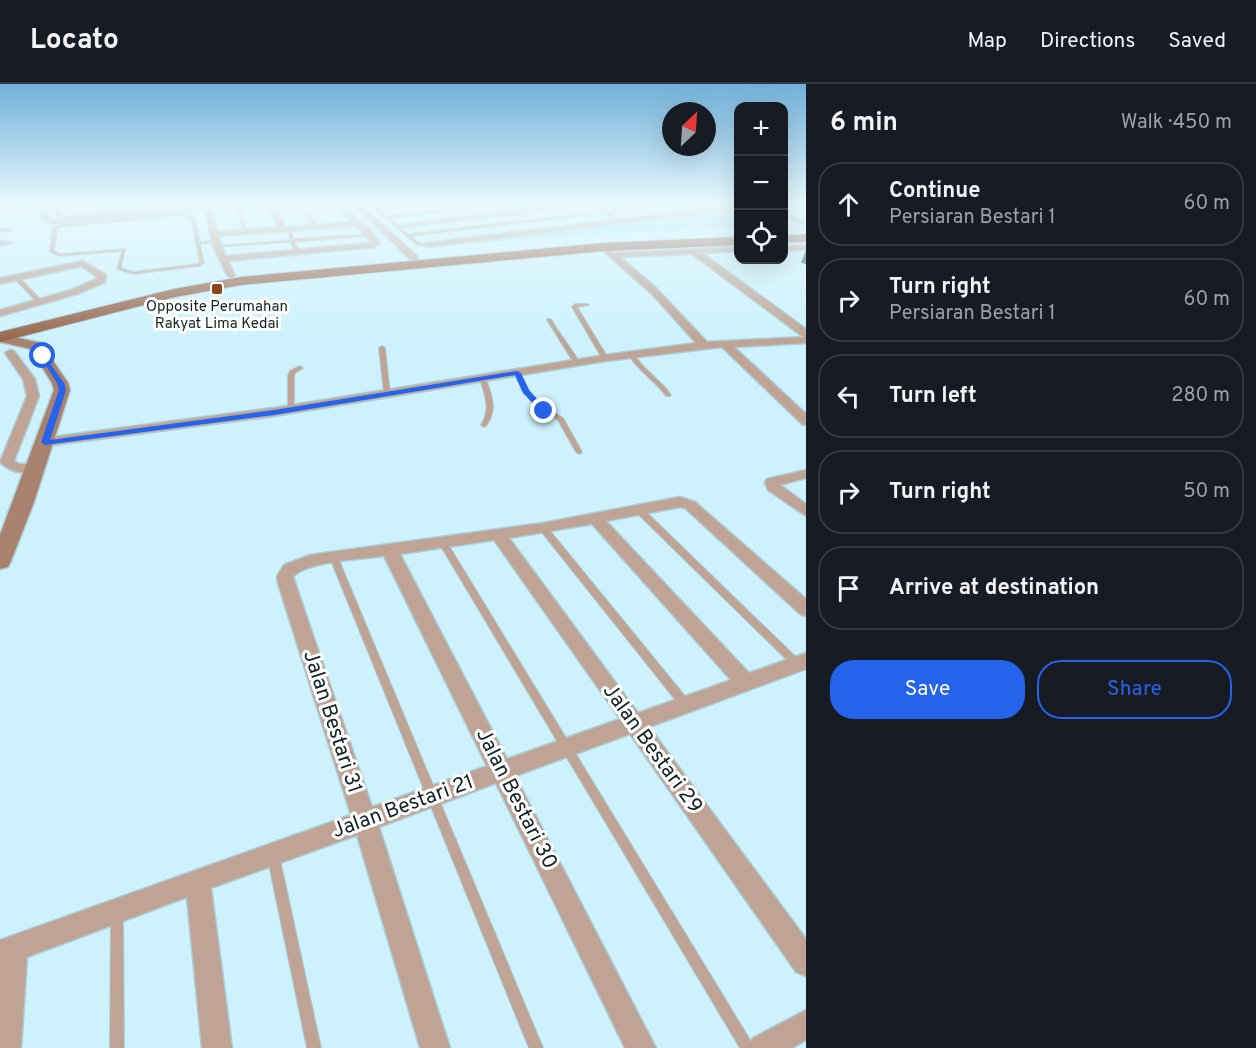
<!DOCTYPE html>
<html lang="en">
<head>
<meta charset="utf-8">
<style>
	body { margin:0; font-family:Overpass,sans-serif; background:#20242c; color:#f1f3f6 }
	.controls { position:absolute; right:18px; top:18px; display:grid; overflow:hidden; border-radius:12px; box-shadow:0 6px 24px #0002 }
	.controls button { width:54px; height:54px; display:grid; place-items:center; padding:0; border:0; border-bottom:2px solid #363941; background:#171b24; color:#f1f3f6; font:30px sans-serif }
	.compass { position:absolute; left:662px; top:18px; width:54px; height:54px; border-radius:50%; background:#171b24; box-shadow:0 6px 24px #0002; rotate:25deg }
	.stop { position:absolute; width:18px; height:18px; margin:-14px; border:4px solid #2563eb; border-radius:50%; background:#fff }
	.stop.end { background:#2563eb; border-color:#fff; box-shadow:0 2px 6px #0008 }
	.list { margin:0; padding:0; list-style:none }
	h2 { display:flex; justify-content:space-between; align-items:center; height:78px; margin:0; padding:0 24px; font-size:26px }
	h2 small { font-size:20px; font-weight:400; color:#9ea1a6 }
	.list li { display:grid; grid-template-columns:39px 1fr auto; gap:18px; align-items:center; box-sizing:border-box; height:84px; margin:0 12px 12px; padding:0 12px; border:2px solid #363941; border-radius:24px }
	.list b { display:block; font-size:22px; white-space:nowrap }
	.list p { margin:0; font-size:20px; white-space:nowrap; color:#9ea1a6 }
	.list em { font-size:20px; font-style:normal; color:#9ea1a6 }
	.actions { display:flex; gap:12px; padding:18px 24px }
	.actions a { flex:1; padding:14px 0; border:2px solid #2563eb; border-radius:24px; text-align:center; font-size:21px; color:#2563eb }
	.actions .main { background:#2563eb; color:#fff }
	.icon { flex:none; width:33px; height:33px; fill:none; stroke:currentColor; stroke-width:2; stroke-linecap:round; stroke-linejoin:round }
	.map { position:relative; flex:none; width:806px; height:964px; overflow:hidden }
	header { display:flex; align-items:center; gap:36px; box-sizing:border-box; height:84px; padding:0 30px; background:#171b24; border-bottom:2px solid #363941 }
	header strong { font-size:28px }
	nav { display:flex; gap:33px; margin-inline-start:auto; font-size:21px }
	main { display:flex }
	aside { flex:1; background:#171b24 }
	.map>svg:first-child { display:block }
	.green { fill:#a5e4f7 }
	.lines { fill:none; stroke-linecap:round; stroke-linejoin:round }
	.lane-casing { stroke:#accdd6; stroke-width:2 }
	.street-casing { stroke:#accdd6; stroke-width:3 }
	.secondary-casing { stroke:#accdd6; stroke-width:3 }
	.primary-casing { stroke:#accdd6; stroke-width:2 }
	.lane { fill:#bfa496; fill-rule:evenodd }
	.street { fill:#bfa496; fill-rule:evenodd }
	.secondary { fill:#a9826e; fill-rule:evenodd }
	.primary { fill:#986950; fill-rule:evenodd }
	.wall { fill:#1b505e }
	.route { fill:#2563eb }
	.poi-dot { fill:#8b461c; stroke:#fff; stroke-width:2 }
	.labels { text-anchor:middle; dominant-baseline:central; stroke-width:6; stroke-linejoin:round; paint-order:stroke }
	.far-poi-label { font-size:15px; fill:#142226; stroke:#fff }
	.near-street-label { font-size:21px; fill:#142226; stroke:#fff }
</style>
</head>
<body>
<header>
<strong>Locato</strong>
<nav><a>Map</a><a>Directions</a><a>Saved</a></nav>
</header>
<main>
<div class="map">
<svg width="806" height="964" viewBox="0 0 806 964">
	<rect width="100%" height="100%" fill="#cdf2fd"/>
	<path class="green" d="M738 124V143L590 150 422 163Z"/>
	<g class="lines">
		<defs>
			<path id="lane" d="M53 120H57L58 124 87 120H102L58 126 60 131 66 133 176 120H190L66 135 57 133Z
				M236 120 239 121 247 149 244 148Z
				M336 120 335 122 306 124 317 143 315 144 303 124 274 127 272 126 304 122Z
				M370 120H374L387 132 493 120H508L389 134 408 150 599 128 586 120H591L604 127 660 120H674L607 129 622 136 621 138 603 129 411 152 419 159 428 160 427 162 417 161Z
				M186 129 195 134 200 158 216 156 218 157 200 160 204 179 199 182 133 190 117 185 122 167 60 172 50 168 53 144 58 141ZM185 131 191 135 200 178 197 180 133 188 121 184 125 165 60 170 54 167 57 145 60 143Z
				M784 132 802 136 803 137 801 138 784 134Z
				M287 144 290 145 294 155 371 150 373 151 295 158 299 168 297 169 295 168 291 158 217 163 215 162 290 156Z
				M14 192H18L42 217V219H38L14 194Z
				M575 220H587L589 221 577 223 608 274 607 275 602 274 572 223Z
				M547 235H551C559 250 571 263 579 278L578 279H574L547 236Z
				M382 262 385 264 390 309 387 311 384 309 379 264Z
				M629 269H633C643 286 660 295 671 311L670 312H666C655 296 638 287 628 270Z
				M300 282 303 284 295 289 294 292V325L291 327 288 325V292L290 287Z
				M515 288H519L529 307 537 318 563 334 582 368 581 369 579 370 576 368 558 336 533 320 523 307 514 289Z
				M483 293 486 295C492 313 498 325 486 342L484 343 481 341C491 325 485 311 480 295Z
				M635 423H641L800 577 802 580 800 583 797 584 794 583 635 427 634 425Z
				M543 441 546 442 689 617 690 620 689 623 685 624 681 623 540 446 539 444 540 442Z
				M443 456 446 457 755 964H740L439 459Z
				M334 471 338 474 543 964H529L330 474Z
				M273 765 277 767 279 771 321 964H307L267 771 269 767Z
				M117 823 122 824 123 829 124 964H110L111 829 112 824Z"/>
			<path id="street" d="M0 120H25L0 124Z
				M40 120H46L49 135 52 136 218 120H248L212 125 217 148 278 143 268 120H275L285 143 352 138 332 120H339L370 146 380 159 375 163 228 177 235 191 231 194 227 191 213 162 205 126 52 140 42 136ZM357 142 372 159 226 172 218 152Z
				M353 120H360L417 172V176H411Z
				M400 120H426L377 127 374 125Z
				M572 120H598L397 144 393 142Z
				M738 121V125L427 163 423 161 427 159Z
				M801 135H806V139H798Z
				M0 144 11 146 0 148Z
				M0 157 13 159 0 161Z
				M604 161 615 169 738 163V167L702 169 806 245V259L734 263 806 330V341L802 340 722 263 605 277 274 332 45 362 38 358 45 354 274 324 605 271 696 259 651 209 601 165V161ZM692 170 802 252 805 253 707 258 657 205 620 173Z
				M784 162H806V166H784Z
				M83 177 106 191 105 198 77 210 0 232V226L71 206 98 194 82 182 0 200V194Z
				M10 266 14 267 35 295 39 312 14 377 20 380H41L43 383C32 393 10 389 0 378L27 312 23 295 5 269Z
				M806 386V394L780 401 806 420V432L768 406 765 398 767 395Z
				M680 413 695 418 806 515V532L800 530 685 424 680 423 606 437 749 589 806 569V585L649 643 806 855V892L796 888 630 650 515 692 656 964H625L496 699 379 743 450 964H420L357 751 211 804 232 964H202L187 813 27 873 21 964H0V856L351 731 278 499 277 492 284 481 310 471 543 439ZM592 440 731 596 638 629 509 454ZM494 456 620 635 507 675 400 470ZM384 472 487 682 372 723 293 493C306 477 364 475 384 472Z
				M806 926V956L792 964H748L753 954Z"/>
			<path id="secondary" d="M0 250 41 259 68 299 70 306 34 418 11 477 8 483 0 485V451L54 306 52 299 31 265 0 258Z"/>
			<path id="primary" d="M806 150V158H784V152Z
				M738 153V161L604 167 241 201 175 213 0 258V248L174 205 241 193 604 159Z"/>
		</defs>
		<use href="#lane" class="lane-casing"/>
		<use href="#street" class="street-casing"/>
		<use href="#secondary" class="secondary-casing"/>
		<use href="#primary" class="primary-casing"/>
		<use href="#lane" class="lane"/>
		<use href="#street" class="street"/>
		<use href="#secondary" class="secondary"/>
		<use href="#primary" class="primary"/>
	</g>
	<path class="wall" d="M806 166V180L801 179Z"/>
	<linearGradient id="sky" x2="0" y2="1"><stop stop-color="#6fb0d8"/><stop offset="0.47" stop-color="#e8f9fe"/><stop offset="1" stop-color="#e8f9fe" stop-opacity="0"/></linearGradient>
	<rect width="806" height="255" fill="url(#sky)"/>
	<path class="route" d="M43 270 64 299 66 306 50 356 274 326 517 287 521 289 529 306 548 327 542 328 523 309 515 291 274 331 45 361 41 358 59 306 57 299 40 272Z"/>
	<rect class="poi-dot" x="211" y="199" width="12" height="12" rx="3"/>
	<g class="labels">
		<g class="far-poi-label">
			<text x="217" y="223">Opposite Perumahan<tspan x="217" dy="17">Rakyat Lima Kedai</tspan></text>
		</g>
		<g class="near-street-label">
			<text transform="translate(332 638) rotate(72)">Jalan Bestari 31</text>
			<text transform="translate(652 665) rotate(54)">Jalan Bestari 29</text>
			<text transform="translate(516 715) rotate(63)">Jalan Bestari 30</text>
			<text transform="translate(403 723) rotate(-20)">Jalan Bestari 21</text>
		</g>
	</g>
</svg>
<div class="controls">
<button>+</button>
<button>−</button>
<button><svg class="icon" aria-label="locate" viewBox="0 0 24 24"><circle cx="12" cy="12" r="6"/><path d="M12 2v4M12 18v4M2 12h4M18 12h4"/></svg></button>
</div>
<svg class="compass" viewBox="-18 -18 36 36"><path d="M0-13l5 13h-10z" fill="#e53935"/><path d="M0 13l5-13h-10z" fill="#9ea1a6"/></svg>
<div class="stop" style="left:43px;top:272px"></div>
<div class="stop end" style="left:544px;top:327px"></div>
</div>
<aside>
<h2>6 min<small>Walk · 450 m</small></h2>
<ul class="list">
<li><svg class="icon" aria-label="ahead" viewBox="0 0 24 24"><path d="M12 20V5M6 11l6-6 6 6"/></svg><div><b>Continue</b><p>Persiaran Bestari 1</p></div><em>60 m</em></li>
<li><svg class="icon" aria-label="right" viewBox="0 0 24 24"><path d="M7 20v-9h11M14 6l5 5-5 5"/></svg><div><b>Turn right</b><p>Persiaran Bestari 1</p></div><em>60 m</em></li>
<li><svg class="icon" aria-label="left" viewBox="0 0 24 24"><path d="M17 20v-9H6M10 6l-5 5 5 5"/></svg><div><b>Turn left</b></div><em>280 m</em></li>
<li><svg class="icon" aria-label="right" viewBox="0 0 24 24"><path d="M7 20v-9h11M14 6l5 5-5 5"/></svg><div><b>Turn right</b></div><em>50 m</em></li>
<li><svg class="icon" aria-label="arrive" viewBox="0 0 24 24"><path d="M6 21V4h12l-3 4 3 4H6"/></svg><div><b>Arrive at destination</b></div></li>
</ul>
<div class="actions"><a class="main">Save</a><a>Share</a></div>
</aside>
</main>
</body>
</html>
